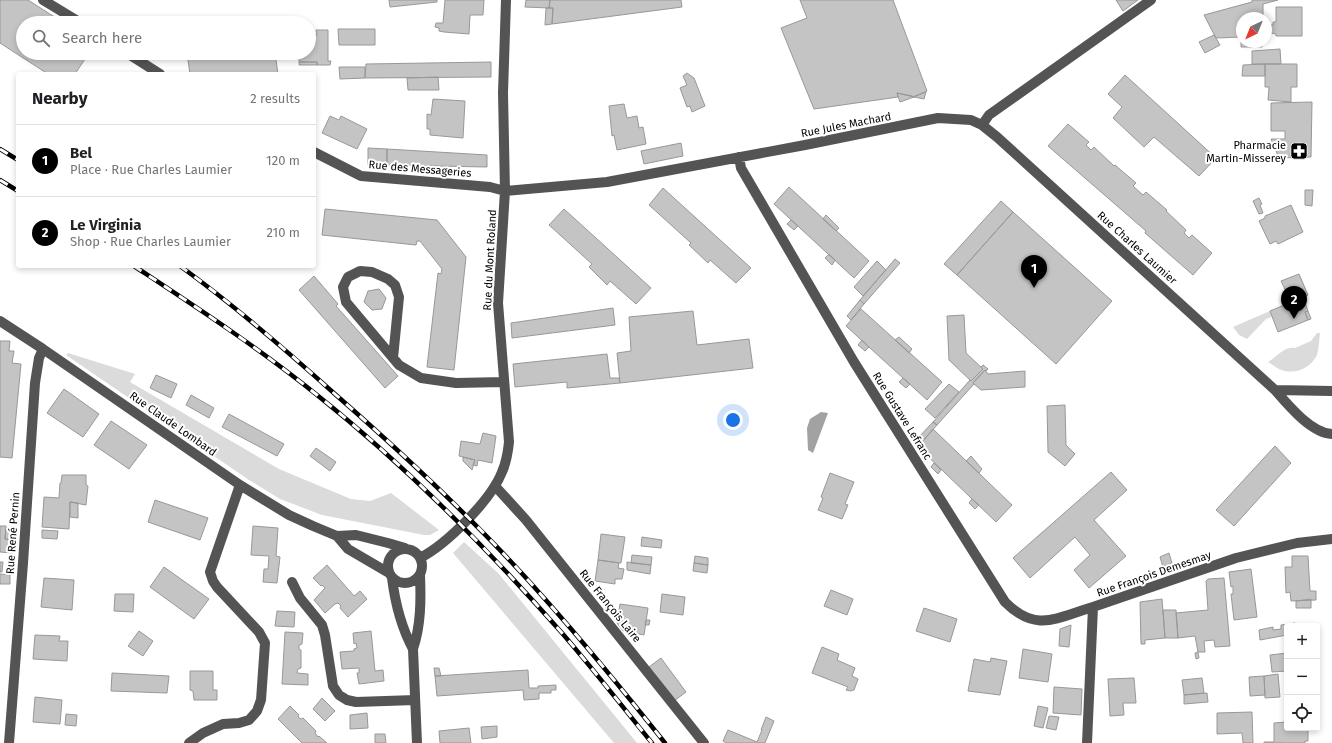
<!DOCTYPE html>
<html lang="en">
<head>
<meta charset="utf-8">
<style>
	body { margin:0; font-family:"Fira Sans",sans-serif; background:#f2f2f2; color:#202124 }
	.controls { position:absolute; right:12px; bottom:12px; display:grid; overflow:hidden; border-radius:4px; box-shadow:0 2px 6px #0003 }
	.controls button { width:36px; height:36px; display:grid; place-items:center; padding:0; border:0; border-bottom:1px solid #e0e0e0; background:#fff; color:#202124; font:20px sans-serif }
	.compass { position:absolute; left:1236px; top:12px; width:36px; height:36px; border-radius:50%; background:#fff; box-shadow:0 2px 6px #0003; rotate:223deg }
	.you { position:absolute; left:733px; top:420px; width:14px; height:14px; margin:-10px; border:3px solid #fff; border-radius:50%; background:#1a73e8; box-shadow:0 0 0 6px #1a73e833 }
	.badge { display:grid; place-items:center; width:26px; height:26px; border-radius:50%; background:#000; color:#fff; font-size:13px; font-weight:700 }
	.pin { position:absolute; translate:-50% -33px; filter:drop-shadow(0 1px 2px #0008) }
	.pin::after { content:''; position:absolute; top:21px; width:14px; height:12px; background:inherit; clip-path:polygon(0 0,100% 0,50% 100%) }
	.list { margin:0; padding:0; list-style:none }
	h2 { display:flex; justify-content:space-between; align-items:center; height:52px; margin:0; padding:0 16px; font-size:17px }
	h2 small { font-size:13px; font-weight:400; color:#757577 }
	.list li { display:grid; grid-template-columns:26px 1fr auto; gap:12px; align-items:center; box-sizing:border-box; height:72px; padding:0 16px; border-top:1px solid #e0e0e0 }
	.list b { display:block; font-size:15px; white-space:nowrap }
	.list p { margin:0; font-size:13px; white-space:nowrap; color:#757577 }
	.list em { font-size:13px; font-style:normal; color:#757577 }
	.icon { flex:none; width:22px; height:22px; fill:none; stroke:currentColor; stroke-width:2; stroke-linecap:round; stroke-linejoin:round }
	.map { position:relative; flex:none; width:1332px; height:743px; overflow:hidden }
	.search { position:absolute; background:#fff; box-shadow:0 2px 6px #0003; left:16px; top:16px; width:300px; height:44px; display:flex; align-items:center; gap:10px; box-sizing:border-box; padding:0 14px; border-radius:22px; color:#757577; font-size:15px }
	.panel { position:absolute; background:#fff; box-shadow:0 2px 6px #0003; left:16px; top:72px; width:300px; height:196px; border-radius:4px }
	.map>svg:first-child { display:block }
	.green { fill:#dbdbdb }
	.water { fill:#a2a2a2 }
	.building { fill:#c4c4c4; stroke:#989898 }
	.lines { fill:none; stroke-linecap:round; stroke-linejoin:round }
	.minor { stroke:#545454; stroke-width:10 }
	.rail-casing { stroke:#000; stroke-width:4.5 }
	.rail { stroke:#fff; stroke-width:3; stroke-dasharray:9; stroke-linecap:butt }
	.labels { text-anchor:middle; dominant-baseline:central; stroke-width:4; stroke-linejoin:round; paint-order:stroke }
	.street-label { font-size:11px; fill:#000; stroke:#fff }
	.poi-label { font-size:11px; fill:#000; stroke:#fff; text-anchor:end }
</style>
</head>
<body>
<div class="map">
<svg width="1332" height="743" viewBox="0 0 1332 743">
	<rect width="100%" height="100%" fill="#fff"/>
	<path class="green" d="M1270 311 1272 317 1266 319 1247 339 1239 335 1233 327Z
		M1317 333H1320C1319 340 1319 348 1317 355 1311 368 1295 375 1282 370 1277 369 1273 365 1268 362 1277 357 1284 346 1295 348L1311 341Z
		M68 353 135 374 130 382 279 469 351 499 370 501 391 493 439 530 430 535H424L322 515 280 499 249 480 66 355Z
		M464 542 499 574 637 743H614L453 553Z"/>
	<path class="water" d="M821 412 828 413 813 453 808 450 807 428 810 419Z"/>
	<path class="building" d="M0 0H28L64 23H23V53H89L75 74H48L0 43Z
		M389 0H437V2L390 7Z
		M445 0H484L483 15H470L469 34 444 32 439 31V28L435 27 436 23H443Z
		M526 0H550L549 8 525 7Z
		M550 0H681L682 7 552 24 553 8H549Z
		M800 0H893L927 91 914 97 897 93 898 97 814 109 781 28 807 18Z
		M1116 0H1138L1123 11Z
		M1252 0H1278L1263 4V18H1242V37L1216 38 1204 15 1252 2Z
		M1276 7H1302V36H1276V34L1271 33V25H1273V22H1276Z
		M546 8H553L552 24 545 25Z
		M271 17 272 23H226Z
		M338 29H375V45H339Z
		M316 30H328V61H331L330 65H317V62H299V53H309V35H317Z
		M1214 35 1220 45 1205 53 1199 42Z
		M1241 37 1242 42H1262V47H1241Z
		M1280 49 1281 64H1252V51Z
		M187 53H275L278 74H190Z
		M299 62H317V65H299Z
		M491 62V77L365 78 366 64Z
		M1265 64V76H1242L1243 65Z
		M1265 64H1297V87H1291V102L1268 100 1269 87H1265Z
		M339 67H365V78L340 79Z
		M687 73 694 78 705 106 692 112 690 106 687 107 680 88 687 85 683 76Z
		M1125 75 1216 158 1199 176 1154 137 1144 147 1113 118 1122 107 1108 94Z
		M438 77 439 90H408L407 78Z
		M926 92 924 99 914 97 915 96Z
		M897 93 912 96 914 97 900 102Z
		M433 99 465 101 463 138 430 135V129H427V114L431 115Z
		M1312 102 1311 157 1279 158 1271 139H1285V131H1271V103Z
		M624 104 627 118 637 116 639 128 643 127 646 144 617 150 614 135 612 136 609 106Z
		M330 116 339 120 341 116 367 129 357 149 322 133Z
		M1068 124 1089 142 1086 145 1091 150 1094 147 1114 166 1115 165 1136 183 1133 186 1143 195 1146 192 1167 210 1166 211 1186 230 1184 233 1189 238 1192 235 1212 253 1193 275 1145 233 1146 231 1048 146Z
		M681 143 683 156 644 164 641 151Z
		M368 148 387 149V165H368Z
		M387 149 487 155V167L387 165Z
		M789 187 869 261 854 278 774 204Z
		M663 188 751 268 736 283 710 260 708 263 689 245 691 243 649 205Z
		M1305 190H1313L1312 206 1305 205Z
		M1259 198 1262 204 1260 205 1263 213 1259 214 1253 201Z
		M1001 201 1013 212 957 275 944 264Z
		M1291 205 1303 232 1278 244 1276 241 1270 244 1259 221 1265 218V216Z
		M325 209 437 220 466 257 454 370 427 367 438 273 441 274 442 269 420 241H417L416 245 322 235Z
		M564 209 651 288 636 304 610 281 607 285 589 267 592 264 549 225Z
		M1013 212 1112 301 1056 364 957 275Z
		M826 215 839 228 836 231 823 219Z
		M791 220 798 226 794 230 787 224Z
		M829 254 835 260 832 265 825 258Z
		M895 259 900 263 864 304 860 300Z
		M877 261 886 270 863 296 854 287Z
		M1299 274 1308 295 1291 302 1281 281Z
		M314 276 338 304 336 306 398 376 385 388 299 290Z
		M379 289 386 298 382 309 372 310 364 302 368 291Z
		M1303 297 1308 311 1305 312 1308 320 1278 332 1270 311Z
		M860 300 864 304 851 320 847 316Z
		M613 308 615 325 512 338 511 323Z
		M861 309 942 382 927 400 846 326Z
		M693 311 697 345 749 339 753 368 620 383 617 353 631 351 629 317Z
		M1308 311 1311 319 1308 320 1305 312Z
		M964 315 966 353 983 369 971 381 949 360 947 316Z
		M899 337 912 349 909 353 895 340Z
		M862 340 869 347 865 351 858 345Z
		M0 341H10L9 351H14L12 363 21 364 12 458 0 457Z
		M607 354 610 378H619L620 383 567 388V382L515 387 513 364Z
		M983 365 988 369 986 371 985 370 973 383 974 384 937 425 933 422 970 380 971 381 983 369 981 367Z
		M985 370 988 374 1025 371V387L981 390 973 383Z
		M156 375 177 384 171 398 150 388Z
		M903 378 910 384 906 388 899 382Z
		M949 384 959 392 935 418 925 409Z
		M64 389 99 414 83 437 47 413Z
		M191 395 214 408 209 418 186 405Z
		M1065 405 1066 445 1075 454 1065 466 1048 452 1047 406Z
		M229 414 284 444 277 456 222 427Z
		M111 421 147 445 129 469 94 445Z
		M933 422 937 425 922 442 918 438Z
		M933 429 1012 505 996 522 918 447Z
		M483 433 496 436 492 463 478 460 477 466 473 465 475 460 459 456 461 441 480 444Z
		M1275 446 1291 463 1234 526 1216 510Z
		M316 448 336 462 330 471 310 456Z
		M971 456 982 469 979 473 966 461Z
		M463 457 475 460 472 470 463 461Z
		M934 463 941 470 938 474 931 467Z
		M1111 472 1127 490 1094 520 1126 556 1089 588 1074 570 1090 555 1075 537 1030 578 1013 558Z
		M830 473 854 482 845 504 848 505 842 519 818 510 823 498 821 497Z
		M62 475H86V485L88 486 86 505 70 502 69 529 42 527 44 497 59 498 60 483H61Z
		M972 499 979 505 975 509 969 503Z
		M155 500 208 518 200 540 148 522Z
		M70 502 78 503V518L70 517Z
		M0 526H6L5 539 14 540 13 553 0 552Z
		M253 526 278 528 276 556 280 557 277 583 263 582 264 569H268L269 556 251 555Z
		M6 528 14 529V540L5 539Z
		M42 530 58 531 57 539 42 538Z
		M601 534 625 537 621 563 598 560Z
		M642 537 662 540 661 548 641 546Z
		M1169 553 1172 563 1163 567 1160 557Z
		M632 555 652 557 651 565 631 563Z
		M695 556 708 558V565L694 563Z
		M1292 556H1308L1310 591H1316V600L1291 601 1290 592 1286 593 1285 567H1292Z
		M598 560 619 563 618 568 624 569 622 579H615V584L595 581Z
		M0 562H3L2 572H0Z
		M627 562 651 565 650 574 627 570Z
		M694 563 708 565 707 573 693 571Z
		M327 565 354 596 360 591 367 599 348 617 340 608 341 606 338 603 335 604 325 613 314 600 325 588 322 585 321 586 313 578Z
		M164 567 209 599 194 619 150 587Z
		M1251 569 1257 617 1234 620 1231 594H1233V586L1231 587 1229 572Z
		M0 574 10 575V584H0Z
		M44 578 74 580 72 610 41 607Z
		M1224 578 1230 646 1215 647 1214 640 1204 641 1205 652H1198L1195 636 1178 638 1176 613 1208 610 1206 581 1208 579Z
		M831 590 853 599 847 615 824 606Z
		M115 594H134L133 612 114 611Z
		M662 594 685 597 683 615 660 612Z
		M1162 599 1165 638 1145 640V644H1141L1140 602Z
		M1311 599V608H1296V601Z
		M620 604 648 608 644 635 623 631 617 623Z
		M924 608 957 619 950 642 916 631Z
		M1163 610H1176L1178 638H1165Z
		M277 611 295 612 294 627 275 626Z
		M646 620H650L649 625H645Z
		M1295 623 1296 626H1287V635L1260 640 1259 630 1273 627V630L1281 629V625Z
		M1071 625 1069 647 1059 646 1060 629Z
		M139 631 153 641 143 656 128 646Z
		M371 631 375 671 383 670 384 681 359 684 357 673H359V668L342 669 340 652 354 651V649L357 648 356 643 354 644 353 633Z
		M285 632 303 633 302 644 299 645V649L301 650V668L298 669 297 673 308 674V685L282 684Z
		M35 635 60 636 59 641H68L67 661 33 659Z
		M822 647 839 654 837 660 855 668 852 676 858 679 854 690 850 691 846 690 848 687 812 673Z
		M1023 649 1052 654 1048 682 1019 678Z
		M1198 652 1199 658 1196 659 1195 653Z
		M1287 653V671L1272 672 1270 655Z
		M661 658 686 692 674 701 649 667Z
		M991 658 1007 661 1000 695 968 691 974 659 990 662Z
		M434 668H439L441 676H435Z
		M528 670 529 688H538V686L556 685V690H551V693H539V699L524 700 523 690 437 696 435 676Z
		M190 671H213V690H217V700H194L193 691 190 690Z
		M112 673 169 676 167 693 111 691Z
		M1278 674 1280 697 1265 698 1264 676Z
		M1264 676 1265 695 1250 696 1249 677Z
		M1134 678 1136 703H1123L1124 715 1110 716 1108 679Z
		M1202 678 1204 693 1184 695 1182 680Z
		M1054 687 1082 689 1081 715 1053 713Z
		M1207 693 1208 702 1184 704V695Z
		M35 697 62 700 60 724 33 722Z
		M322 698 335 711 325 721 313 709Z
		M290 706 299 715 298 717 301 719 303 718 316 731 315 733 318 737 319 736 327 743H302L278 719Z
		M1038 706 1048 708 1043 728 1034 726Z
		M1252 712 1253 743H1243L1242 733 1217 734V713Z
		M367 713 368 728 350 729V715Z
		M66 714 77 715 76 726 65 725Z
		M1049 716 1059 717 1056 730 1046 728Z
		M766 717 774 721 765 743H726L723 741 728 730 757 742 762 730H761Z
		M1287 722V728H1308V741H1305V743H1264V742H1274V723Z
		M497 726V737L482 739 481 727Z
		M469 728 471 743H440L439 731Z
		M375 734H385L386 743H375Z"/>
	<g class="lines">
		<path class="minor" d="M43 0 81 23
			M127 53 160 74
			M982 125 989 115 1151 0
			M314 152 361 176 490 187 505 191 607 182 805 145 938 118 971 120 982 125 997 137 1275 390
			M739 157 741 168 854 362 1005 602C1036 633 1056 618 1093 607
			M0 321 43 349 240 485 289 515 313 526 337 536 356 535 388 543 405 548
			M393 358 399 297 395 285 388 279 372 272 360 271 348 277 343 287 346 302 399 365 421 378 456 383 504 382
			M1332 391 1275 390C1288 405 1311 433 1332 434
			M495 486 526 520 704 743
			M337 536 348 549 389 573
			M388 566a17 17 0 1 1 34 0a17 17 0 1 1-34 0Z
			M420 558C447 544 491 500 502 472 506 463 508 452 509 442L498 303 505 191 503 93 506 0
			M392 578C395 602 401 627 413 649
			M292 582 300 598 322 625 325 635 333 686 339 695 347 700 356 702 415 700
			M9 743 23 563 35 383 39 358 43 349
			M189 743 203 733 223 724 239 723 249 720 257 711 261 700 265 643 259 632 217 587 213 581 210 572 240 485
			M417 743 413 649C421 625 421 600 420 575
			M1087 743 1093 607 1236 558 1297 543 1332 539"/>
		<defs>
			<path id="rail" d="M0 149 18 160
				M0 180 18 191
				M134 266C196 307 259 348 317 395 406 466 487 548 562 633 593 669 622 706 652 743
				M180 266C234 305 286 350 336 395 409 459 480 525 544 598 586 645 626 694 665 743"/>
		</defs>
		<use href="#rail" class="rail-casing"/>
		<use href="#rail" class="rail"/>
	</g>
	<defs>
		<symbol id="pharmacy-square" viewBox="-11 -11 22 22"><rect x="-9" y="-9" width="18" height="18" rx="4" fill="#000" stroke="#fff"/><path d="M-2-6h4v4h4v4h-4v4h-4v-4h-4v-4h4Z" fill="#fff"/></symbol>
	</defs>
	<g fill-rule="evenodd">
		<use href="#pharmacy-square" x="1289" y="141" width="20" height="20"/>
	</g>
	<g class="labels">
		<g class="street-label">
			<text transform="translate(846 125) rotate(-11)">Rue Jules Machard</text>
			<text transform="translate(420 169) rotate(5)">Rue des Messageries</text>
			<text transform="translate(1137 248) rotate(42)">Rue Charles Laumier</text>
			<text transform="translate(490 260) rotate(-87)">Rue du Mont Roland</text>
			<text transform="translate(902 416) rotate(58)">Rue Gustave Lefranc</text>
			<text transform="translate(173 424) rotate(35)">Rue Claude Lombard</text>
			<text transform="translate(13 533) rotate(-86)">Rue René Pernin</text>
			<text transform="translate(1154 574) rotate(-19)">Rue François Demesmay</text>
			<text transform="translate(610 606) rotate(51)">Rue François Laire</text>
		</g>
		<g class="poi-label">
			<text x="1286" y="145">Pharmacie<tspan x="1286" dy="13">Martin-Misserey</tspan></text>
		</g>
	</g>
</svg>
<div class="controls">
<button>+</button>
<button>−</button>
<button><svg class="icon" aria-label="locate" viewBox="0 0 24 24"><circle cx="12" cy="12" r="6"/><path d="M12 2v4M12 18v4M2 12h4M18 12h4"/></svg></button>
</div>
<svg class="compass" viewBox="-18 -18 36 36"><path d="M0-13l5 13h-10z" fill="#e53935"/><path d="M0 13l5-13h-10z" fill="#757577"/></svg>
<div class="you"></div>
<div class="pin badge" style="left:1034px;top:288px">1</div>
<div class="pin badge" style="left:1294px;top:319px">2</div>
<div class="search"><svg class="icon" aria-label="search" viewBox="0 0 24 24"><circle cx="10" cy="10" r="6"/><path d="M15 15l6 6"/></svg>Search here</div>
<section class="panel">
<h2>Nearby<small>2 results</small></h2>
<ul class="list">
<li><span class="badge">1</span><div><b>Bel</b><p>Place · Rue Charles Laumier</p></div><em>120 m</em></li>
<li><span class="badge">2</span><div><b>Le Virginia</b><p>Shop · Rue Charles Laumier</p></div><em>210 m</em></li>
</ul>
</section>
</div>
</body>
</html>
